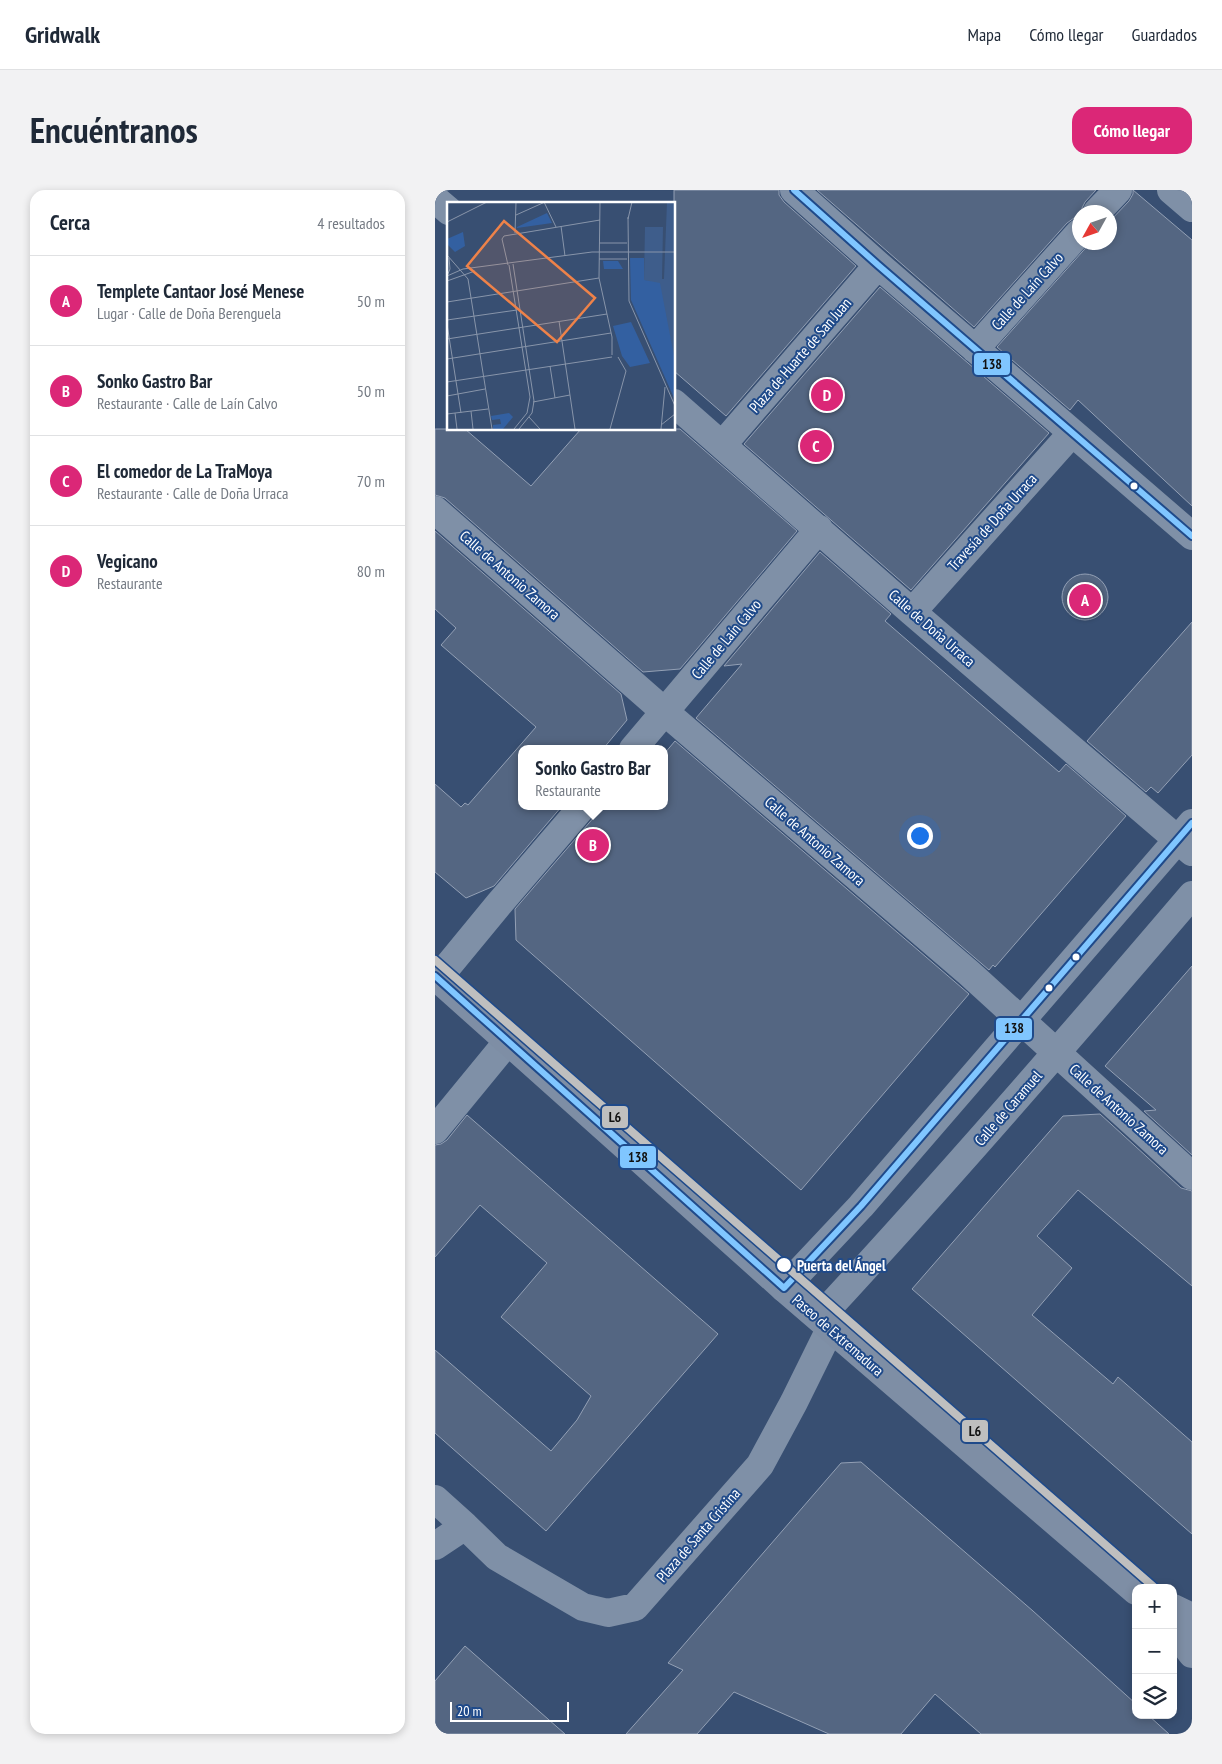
<!DOCTYPE html>
<html lang="es">
<head>
<meta charset="utf-8">
<style>
	body { margin:0; font-family:"PT Sans Narrow",sans-serif; background:#f2f2f3; color:#1f2937 }
	.controls { position:absolute; right:15px; bottom:15px; display:grid; overflow:hidden; border-radius:10px; box-shadow:0 2px 8px #0003 }
	.controls button { width:45px; height:45px; display:grid; place-items:center; padding:0; border:0; border-bottom:1px solid #e0e1e3; background:#fff; color:#1f2937; font:25px sans-serif }
	.compass { position:absolute; left:637px; top:15px; width:45px; height:45px; border-radius:50%; background:#fff; box-shadow:0 2px 8px #0003; rotate:230deg }
	.scale { position:absolute; left:15px; bottom:12px; width:119px; box-sizing:border-box; padding-left:5px; border:2px solid #fff; border-top:0; font-size:14px; line-height:18px; white-space:nowrap; color:#fff; -webkit-text-stroke:4px #1f4a8a; paint-order:stroke }
	.you { position:absolute; left:484px; top:645px; width:18px; height:18px; margin:-12px; border:4px solid #fff; border-radius:50%; background:#1a73e8; box-shadow:0 0 0 8px #1a73e833 }
	.badge { display:grid; place-items:center; width:32px; height:32px; border-radius:50%; background:#db2777; color:#fff; font-size:16px; font-weight:700 }
	.pin { position:absolute; translate:-50% -50%; border:2px solid #fff; box-shadow:0 1px 5px #0006 }
	.popup { position:absolute; left:83px; top:555px; width:150px; height:65px; box-sizing:border-box; display:grid; place-content:center; border-radius:10px; background:#fff; filter:drop-shadow(0 1px 4px #0005); font-size:16px; white-space:nowrap; color:#747a83 }
	.popup b { font-size:19px; color:#1f2937 }
	.popup::after { content:''; position:absolute; left:50%; top:100%; margin-left:-10px; border:10px solid transparent; border-top-color:#fff }
	.list { margin:0; padding:0; list-style:none }
	h2 { display:flex; justify-content:space-between; align-items:center; height:65px; margin:0; padding:0 20px; font-size:21px }
	h2 small { font-size:16px; font-weight:400; color:#747a83 }
	.list li { display:grid; grid-template-columns:32px 1fr auto; gap:15px; align-items:center; box-sizing:border-box; height:90px; padding:0 20px; border-top:1px solid #e0e1e3 }
	.list b { display:block; font-size:19px; white-space:nowrap }
	.list p { margin:0; font-size:16px; white-space:nowrap; color:#747a83 }
	.list em { font-size:16px; font-style:normal; color:#747a83 }
	.icon { flex:none; width:28px; height:28px; fill:none; stroke:currentColor; stroke-width:2; stroke-linecap:round; stroke-linejoin:round }
	.map { position:relative; flex:none; width:757px; height:1544px; overflow:hidden; border-radius:15px }
	header { display:flex; align-items:center; gap:30px; box-sizing:border-box; height:70px; padding:0 25px; background:#fff; border-bottom:1px solid #e0e1e3 }
	header strong { font-size:24px }
	nav { display:flex; gap:28px; margin-inline-start:auto; font-size:18px }
	.intro { display:flex; align-items:center; justify-content:space-between; box-sizing:border-box; height:120px; padding:0 30px }
	h1 { margin:0; font-size:35px }
	.button { padding:12px 22px; border-radius:15px; background:#db2777; color:#fff; font-size:18px; font-weight:700 }
	main { display:flex; gap:30px; padding:0 30px }
	aside { flex:1; background:#fff; border-radius:15px; box-shadow:0 2px 8px #0003 }
	.map>svg:first-child { display:block }
	.building { fill:#546682; stroke:#93a0b5 }
	.lines { fill:none; stroke-linecap:round; stroke-linejoin:round }
	.minor { stroke:#7f90a7; stroke-width:28 }
	.major { stroke:#7e8ea5; stroke-width:28 }
	.bus-1-casing { stroke:#1f4a8a; stroke-width:10 }
	.bus-1 { stroke:#80c6ff; stroke-width:6 }
	.metro-1-casing { stroke:#1f4a8a; stroke-width:11 }
	.metro-1 { stroke:#bfbfbf; stroke-width:8 }
	.bus-dot { fill:#fff; stroke:#1f4a8a; stroke-width:2 }
	.labels { text-anchor:middle; dominant-baseline:central; stroke-width:4; stroke-linejoin:round; paint-order:stroke }
	.street-label { font-size:15px; fill:#fff; stroke:#1f4a8a }
	.stop-label { font-size:15px; font-weight:bold; fill:#fff; stroke:#1f4a8a; text-anchor:start }
	.inset-road { fill:none; stroke:#8895aa; stroke-width:1 }
	.view { fill:#ee8249; fill-opacity:0.15; stroke:#ee8249; stroke-width:2.5 }
	.inset-edge { fill:none; stroke:#fff; stroke-width:2.5 }
	.line-badge { stroke:#1f4a8a; stroke-width:2 }
	.pale-badge-label { font-size:14px; text-anchor:middle; font-weight:bold; fill:#111 }
</style>
</head>
<body>
<header>
<strong>Gridwalk</strong>
<nav><a>Mapa</a><a>Cómo llegar</a><a>Guardados</a></nav>
</header>
<div class="intro"><h1>Encuéntranos</h1><a class="button">Cómo llegar</a></div>
<main>
<aside>
<h2>Cerca<small>4 resultados</small></h2>
<ul class="list">
<li><span class="badge">A</span><div><b>Templete Cantaor José Menese</b><p>Lugar · Calle de Doña Berenguela</p></div><em>50 m</em></li>
<li><span class="badge">B</span><div><b>Sonko Gastro Bar</b><p>Restaurante · Calle de Laín Calvo</p></div><em>50 m</em></li>
<li><span class="badge">C</span><div><b>El comedor de La TraMoya</b><p>Restaurante · Calle de Doña Urraca</p></div><em>70 m</em></li>
<li><span class="badge">D</span><div><b>Vegicano</b><p>Restaurante</p></div><em>80 m</em></li>
</ul>
</aside>
<div class="map">
<svg width="757" height="1544" viewBox="0 0 757 1544">
	<rect width="100%" height="100%" fill="#384f72"/>
	<path class="building" d="M239 0H344V5L349 12 421 76 291 226 239 181Z
		M382 0H661L650 12 647 18V22H644V28H639L632 33 539 137Z
		M698 0 757 50V316L643 210 635 220 562 157 656 52H674V32L694 11 698 4Z
		M445 97 614 243 476 400 309 254Z
		M0 239H30L96 296 146 239H245L362 341 245 479 208 482 10 308 0 305Z
		M0 341 186 504 192 530 168 559H87V616H127L59 696 31 708 0 682V594L26 617 30 613 33 615 101 537 6 455 21 438 0 419Z
		M385 362 456 424 450 431 624 582 631 574 691 626 560 777 558 775 554 780 261 528 307 474 289 476Z
		M627 407a23 23 0 1 1 46 0a23 23 0 1 1-46 0Z
		M757 432V565L723 603 716 597 711 602 652 551Z
		M240 551 534 804 366 1000 81 750 80 719 160 626 163 616H229V564Z
		M757 776V965L709 921 721 920 670 876Z
		M665 924 746 998 757 1001V1096L643 1000 602 1046 637 1078 597 1125 678 1194 683 1187 757 1252V1344L477 1099 628 926Z
		M32 925 283 1144 111 1341 0 1243V1160L116 1261 142 1230 156 1206 66 1127 112 1073 45 1015 0 1067V955L6 954 12 950Z
		M426 1272 598 1421 701 1514V1525H713L734 1544H546L500 1504 466 1544H394L299 1502 262 1544H191L248 1480 233 1473 406 1273Z
		M30 1456 130 1544H0V1491Z"/>
	<g class="lines">
		<path class="minor" d="M359 0 443 75 757 346
			M736 0 757 18
			M0 9 14 21
			M662 22 683 0
			M540 159 644 43
			M239 213 477 422 757 662
			M288 254 443 75
			M0 320 230 522 534 783 757 986
			M477 422 637 243
			M198 559 384 339
			M3 788 64 714 148 616
			M0 940 74 850
			M349 1098 426 1016 757 633
			M385 1127C512 990 635 848 757 705
			M0 1309 30 1336 62 1367 148 1417 173 1423 200 1417 325 1275 359 1212 396 1137
			M0 1356 30 1336"/>
		<path class="major" d="M0 786 349 1098 701 1401
			M738 1418 757 1427
			M738 1439 757 1464"/>
		<defs>
			<path id="bus-1" d="M359 0 443 75 757 346
				M0 786 349 1098 426 1016 757 633"/>
		</defs>
		<use href="#bus-1" class="bus-1-casing"/>
		<use href="#bus-1" class="bus-1"/>
		<defs>
			<path id="metro-1" d="M0 770 720 1398"/>
		</defs>
		<use href="#metro-1" class="metro-1-casing"/>
		<use href="#metro-1" class="metro-1"/>
	</g>
	<g class="bus-dot">
		<circle cx="699" cy="296" r="4.5"/>
		<circle cx="641" cy="767" r="4.5"/>
		<circle cx="614" cy="798" r="4.5"/>
		<circle cx="349" cy="1075" r="8"/>
	</g>
	<g class="labels">
		<g class="street-label">
			<text transform="translate(592 101) rotate(-48)">Calle de Laín Calvo</text>
			<text transform="translate(365 165) rotate(-49)">Plaza de Huarte de San Juan</text>
			<text transform="translate(557 332) rotate(-48)">Travesía de Doña Urraca</text>
			<text transform="translate(75 385) rotate(41)">Calle de Antonio Zamora</text>
			<text transform="translate(497 438) rotate(41)">Calle de Doña Urraca</text>
			<text transform="translate(291 449) rotate(-50)">Calle de Laín Calvo</text>
			<text transform="translate(380 651) rotate(41)">Calle de Antonio Zamora</text>
			<text transform="translate(573 918) rotate(-49)">Calle de Caramuel</text>
			<text transform="translate(684 919) rotate(42)">Calle de Antonio Zamora</text>
			<text transform="translate(403 1145) rotate(41)">Paseo de Extremadura</text>
			<text transform="translate(263 1345) rotate(-49)">Plaza de Santa Cristina</text>
		</g>
		<g class="stop-label">
			<text x="362" y="1075">Puerta del Ángel</text>
		</g>
	</g>
	<g transform="translate(12 12)">
		<rect width="228" height="228" fill="#384f72"/>
		<path d="M100 11 105 21 70 26V25ZM16 30 18 44 8 50 0 42V37ZM183 56H197V78L227 79V196L184 98ZM156 59H171L176 67H157ZM184 120 191 135 203 161 183 165 175 154 166 124ZM62 211 66 215 56 227H46V223L54 222 53 217 45 218 44 214Z" fill="#3360a1"/>
		<path d="M220 0H227V154L213 81 197 78 198 25H216L215 77H217Z" fill="#3e5d8b"/>
		<path class="inset-road" d="M97 0 109 25M153 0 152 76 165 135V153M69 13 98 0M181 15 182 99 228 204M181 17 185 0M0 20 40 0M114 24 118 54M68 31 69 0M152 41H180M0 53 21 77 45 227M152 57H180M66 62 87 199 85 211 72 227M61 63 55 37 57 34 153 18M62 63 83 195 80 211 67 227M0 74 3 67 2 56M0 74 16 67 145 50H228M0 79 28 69M0 100 152 76M0 118 70 108M112 119 128 227M0 122 14 211M0 137 160 112M0 157 164 131M103 164 108 196M0 180 165 155M0 194 38 187M86 200 123 193M24 209 26 227M8 211 10 227M0 212 41 207M82 215 93 227M214 223 228 212M163 227 179 169 171 155M214 227 218 185"/>
		<path class="view" d="M57 19 148 96 110 140 20 64Z"/>
		<rect width="228" height="228" class="inset-edge"/>
	</g>
	<g class="line-badge">
		<rect x="538" y="162" width="38" height="24" rx="5" fill="#80c6ff"/>
		<rect x="560" y="827" width="38" height="24" rx="5" fill="#80c6ff"/>
		<rect x="166" y="915" width="28" height="24" rx="5" fill="#bfbfbf"/>
		<rect x="184" y="955" width="38" height="24" rx="5" fill="#80c6ff"/>
		<rect x="526" y="1229" width="28" height="24" rx="5" fill="#bfbfbf"/>
	</g>
	<g class="pale-badge-label">
		<text x="557" y="179">138</text>
		<text x="579" y="843">138</text>
		<text x="180" y="932">L6</text>
		<text x="203" y="972">138</text>
		<text x="540" y="1246">L6</text>
	</g>
</svg>
<div class="controls">
<button>+</button>
<button>−</button>
<button><svg class="icon" aria-label="layers" viewBox="0 0 24 24"><path d="M12 4l9 5-9 5-9-5zM3 14l9 5 9-5"/></svg></button>
</div>
<svg class="compass" viewBox="-18 -18 36 36"><path d="M0-13l5 13h-10z" fill="#e53935"/><path d="M0 13l5-13h-10z" fill="#747a83"/></svg>
<div class="scale">20 m</div>
<div class="you"></div>
<div class="pin badge" style="left:650px;top:410px">A</div>
<div class="pin badge" style="left:158px;top:655px">B</div>
<div class="popup"><b>Sonko Gastro Bar</b>Restaurante</div>
<div class="pin badge" style="left:381px;top:256px">C</div>
<div class="pin badge" style="left:392px;top:205px">D</div>
</div>
</main>
</body>
</html>
